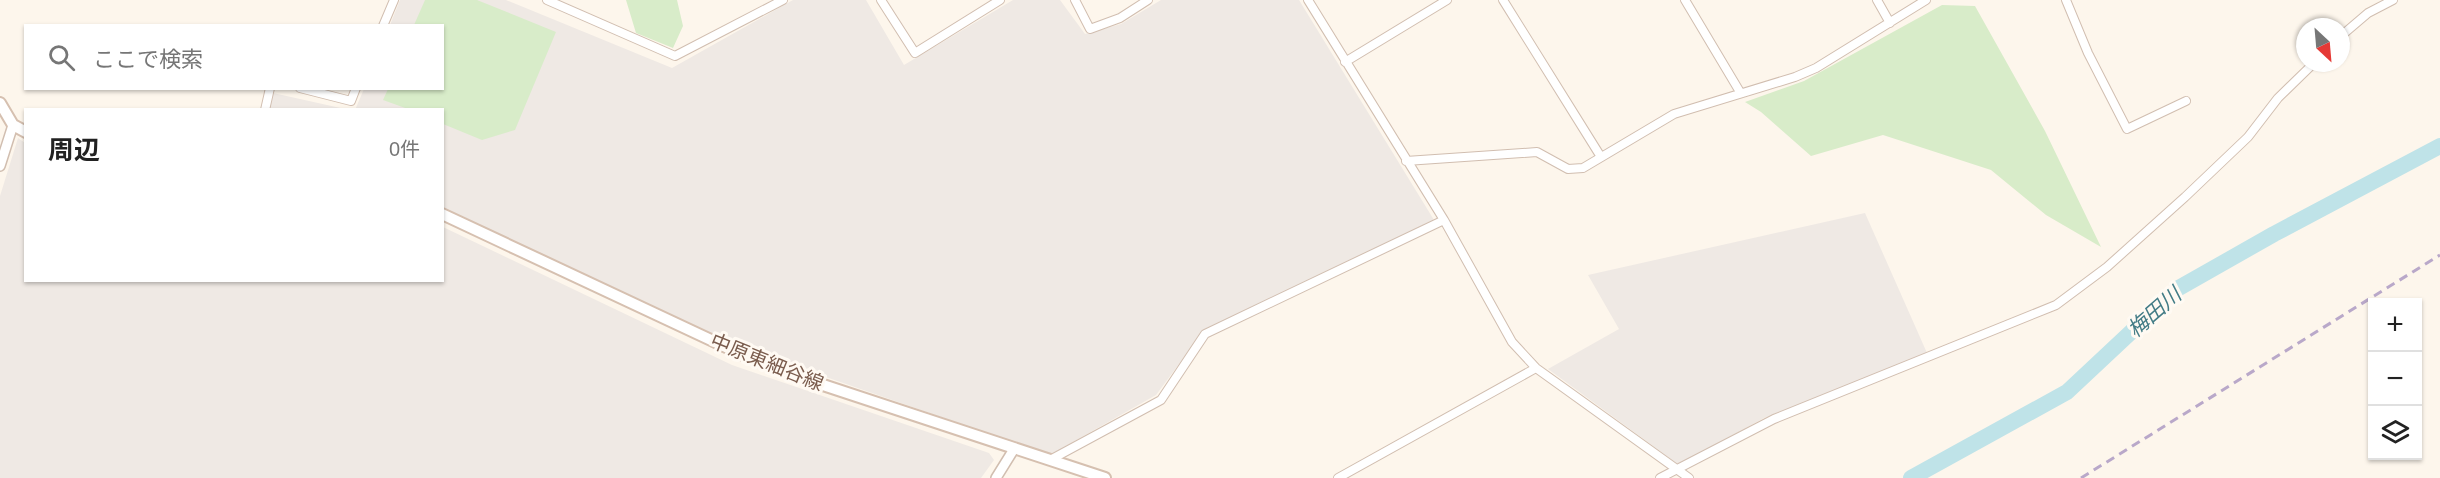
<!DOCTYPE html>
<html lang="ja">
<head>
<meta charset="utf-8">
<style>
	body { margin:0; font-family:Arial,"Noto Sans JP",sans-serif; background:#f2f2f2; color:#222 }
	.controls { position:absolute; right:18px; bottom:18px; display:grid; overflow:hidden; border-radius:0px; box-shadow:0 2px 4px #0004 }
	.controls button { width:54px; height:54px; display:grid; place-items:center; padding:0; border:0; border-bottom:2px solid #e0e0e0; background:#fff; color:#222; font:30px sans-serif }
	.compass { position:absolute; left:2296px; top:18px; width:54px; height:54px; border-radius:50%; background:#fff; box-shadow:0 2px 4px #0004; rotate:154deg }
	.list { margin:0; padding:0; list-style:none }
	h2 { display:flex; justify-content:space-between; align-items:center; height:78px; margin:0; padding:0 24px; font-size:26px }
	h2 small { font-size:20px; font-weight:400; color:#767676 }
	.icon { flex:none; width:33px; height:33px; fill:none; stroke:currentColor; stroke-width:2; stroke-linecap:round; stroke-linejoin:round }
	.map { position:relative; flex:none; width:2440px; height:478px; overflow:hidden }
	.search { position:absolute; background:#fff; box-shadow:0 2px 4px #0004; left:24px; top:24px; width:420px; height:66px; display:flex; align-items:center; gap:15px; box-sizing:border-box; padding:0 21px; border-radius:0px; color:#767676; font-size:22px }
	.panel { position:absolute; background:#fff; box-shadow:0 2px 4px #0004; left:24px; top:108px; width:420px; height:174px; border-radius:0px }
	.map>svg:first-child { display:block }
	.industrial { fill:#efe9e4 }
	.green { fill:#d8ecc9 }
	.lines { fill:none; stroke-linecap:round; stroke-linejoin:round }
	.river { stroke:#bfe3e8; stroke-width:16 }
	.minor-casing { stroke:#d1beb0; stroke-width:10 }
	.tertiary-casing { stroke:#d1beb0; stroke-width:12 }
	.secondary-casing { stroke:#d6c0b0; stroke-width:14 }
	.minor { stroke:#fff; stroke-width:8 }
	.tertiary { stroke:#fff; stroke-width:9 }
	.secondary { stroke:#fff; stroke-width:10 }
	.rail { stroke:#b9a8c9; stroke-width:3; stroke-dasharray:9 6; stroke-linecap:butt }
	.labels { text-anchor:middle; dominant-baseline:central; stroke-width:6; stroke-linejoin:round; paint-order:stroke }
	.street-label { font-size:20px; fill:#7a5c4d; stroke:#fffaf3 }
	.water-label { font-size:21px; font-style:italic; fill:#437c86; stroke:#fffaf3 }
</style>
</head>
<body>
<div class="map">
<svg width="2440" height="478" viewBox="0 0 2440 478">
	<rect width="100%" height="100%" fill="#fdf6ec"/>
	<path class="industrial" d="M400 0H506L672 68 793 0H866L904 65 1013 0H1060L1085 34 1121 24 1161 0H1299L1434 220 1432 224 1202 333 1156 395 1050 455 740 347 443 211 442 110H355L364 89 442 88V26L390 25Z
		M273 93 345 109 268 110Z
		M18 138 25 143 26 280H442L443 227 732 365 989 453 994 460 981 478H0V196Z
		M1865 213 1927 353 1764 418 1679 465 1548 369 1619 329 1588 275Z"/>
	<path class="green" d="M425 0H477L556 32 515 130 482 140 443 124 442 110 408 109 383 100 388 89 442 88V26L414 25Z
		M626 0H677L683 26 673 48 636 33Z
		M1942 5 1975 6 2045 131 2101 247 2046 215 1991 170 1883 135 1811 156 1761 112 1745 102 1804 81Z"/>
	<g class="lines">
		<path class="river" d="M1911 478 2067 392 2177 289 2274 234 2440 146"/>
		<defs>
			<path id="minor" d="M547 0 675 56 783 0
				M881 0 915 53 1000 0
				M1075 0 1090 29 1120 18 1148 0
				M1308 0 1444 220 1512 342 1536 368 1689 478
				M1503 0 1601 157
				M1685 0 1740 92
				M1877 0 1890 23
				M2066 0 2088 53 2127 129 2186 101
				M383 26 394 0
				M2341 36 2368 13 2393 0
				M1345 62 1447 0
				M300 88 351 101 356 88
				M265 110 270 88
				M1406 161 1537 152 1568 169 1583 168 1674 114 1795 77 1816 68 1926 0
				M1050 460 1161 400 1205 334 1444 220
				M1338 478 1536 368
				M1660 478 1774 419 2056 305 2107 267 2185 197 2248 137 2278 98 2314 63"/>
			<path id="tertiary" d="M0 166 13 125
				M996 478 1014 449"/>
			<path id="secondary" d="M0 103 13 125 26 132
				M442 214 743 355 820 384 1105 478"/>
		</defs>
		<use href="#minor" class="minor-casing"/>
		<use href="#tertiary" class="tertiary-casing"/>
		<use href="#secondary" class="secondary-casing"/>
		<use href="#minor" class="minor"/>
		<use href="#tertiary" class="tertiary"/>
		<use href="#secondary" class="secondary"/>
		<path class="rail" d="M2081 478 2440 255"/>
	</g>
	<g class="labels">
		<g class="street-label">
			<text transform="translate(767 362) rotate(22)">中原東細谷線</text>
		</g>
		<g class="water-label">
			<text transform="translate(2154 312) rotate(-41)">梅田川</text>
		</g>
	</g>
</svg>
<div class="controls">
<button>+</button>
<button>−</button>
<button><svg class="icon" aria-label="layers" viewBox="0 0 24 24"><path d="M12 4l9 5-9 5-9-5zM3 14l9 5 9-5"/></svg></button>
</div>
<svg class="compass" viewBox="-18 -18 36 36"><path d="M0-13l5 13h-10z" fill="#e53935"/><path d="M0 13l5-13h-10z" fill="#767676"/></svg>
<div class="search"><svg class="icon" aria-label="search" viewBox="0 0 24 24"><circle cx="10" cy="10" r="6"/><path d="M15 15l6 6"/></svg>ここで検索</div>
<section class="panel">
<h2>周辺<small>0件</small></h2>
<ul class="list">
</ul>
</section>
</div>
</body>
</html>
